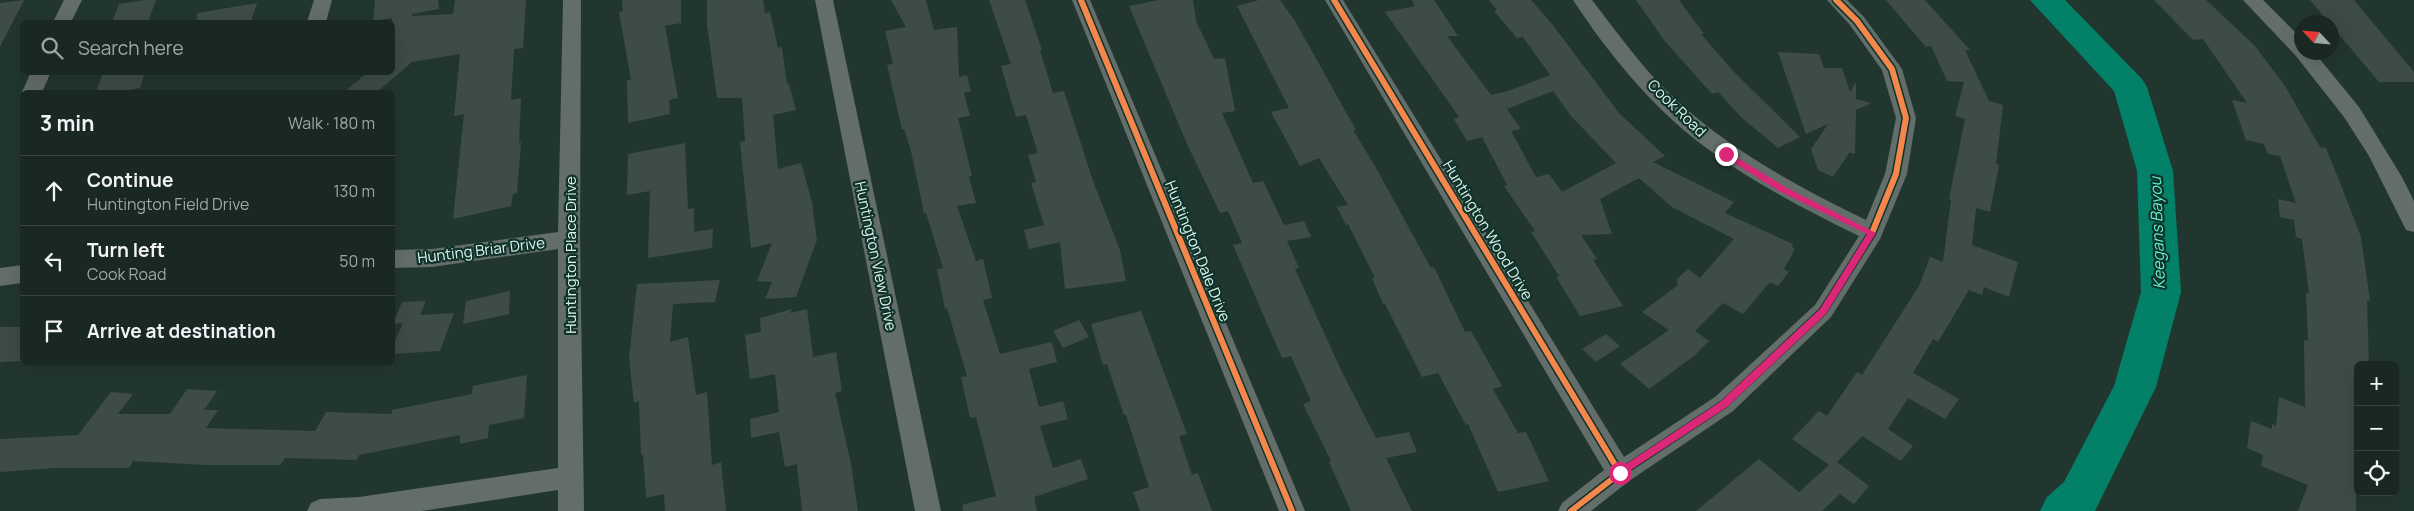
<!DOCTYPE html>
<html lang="en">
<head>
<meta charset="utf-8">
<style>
	body { margin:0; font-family:Manrope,sans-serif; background:#23302c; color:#f1f3f6 }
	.controls { position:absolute; right:15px; bottom:15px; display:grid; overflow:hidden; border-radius:8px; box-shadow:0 5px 20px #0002 }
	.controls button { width:45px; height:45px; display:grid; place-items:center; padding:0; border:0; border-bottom:1px solid #384441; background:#1a2824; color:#f1f3f6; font:25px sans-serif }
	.compass { position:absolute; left:2294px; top:15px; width:45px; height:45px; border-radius:50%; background:#1a2824; box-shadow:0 5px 20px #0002; rotate:296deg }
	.stop { position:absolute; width:15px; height:15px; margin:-11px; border:4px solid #db2777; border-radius:50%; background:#fff }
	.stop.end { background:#db2777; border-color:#fff; box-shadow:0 1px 5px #0008 }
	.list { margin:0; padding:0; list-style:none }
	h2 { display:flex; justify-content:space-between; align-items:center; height:65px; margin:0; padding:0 20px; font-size:21px }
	h2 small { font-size:16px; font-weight:400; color:#9fa6a6 }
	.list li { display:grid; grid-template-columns:32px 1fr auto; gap:15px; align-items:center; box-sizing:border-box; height:70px; padding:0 20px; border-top:1px solid #384441 }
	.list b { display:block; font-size:19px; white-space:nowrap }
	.list p { margin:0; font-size:16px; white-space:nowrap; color:#9fa6a6 }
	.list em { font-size:16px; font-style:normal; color:#9fa6a6 }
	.icon { flex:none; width:28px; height:28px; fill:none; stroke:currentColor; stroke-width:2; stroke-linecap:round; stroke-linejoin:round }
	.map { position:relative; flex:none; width:2414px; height:511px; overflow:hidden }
	.search { position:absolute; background:#1a2824; box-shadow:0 5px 20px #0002; left:20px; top:20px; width:375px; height:55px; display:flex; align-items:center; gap:12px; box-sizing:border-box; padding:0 18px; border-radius:8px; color:#9fa6a6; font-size:19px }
	.panel { position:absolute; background:#1a2824; box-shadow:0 5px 20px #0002; left:20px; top:90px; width:375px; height:275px; border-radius:8px }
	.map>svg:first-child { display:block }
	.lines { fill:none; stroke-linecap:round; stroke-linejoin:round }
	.river { fill:#038068; fill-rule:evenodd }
	.building { fill:#3d4c47; fill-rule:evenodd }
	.street { fill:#636d6a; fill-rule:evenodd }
	.cycleway-casing { stroke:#0f332a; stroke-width:9 }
	.cycleway { stroke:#f5874c; stroke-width:6 }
	.route { fill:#db2777 }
	.labels { text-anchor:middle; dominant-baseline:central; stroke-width:4.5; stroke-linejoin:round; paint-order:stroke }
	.street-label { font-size:15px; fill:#e0f4ed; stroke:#0f332a }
	.water-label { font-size:16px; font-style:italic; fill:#5df0ca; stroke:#0f332a }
</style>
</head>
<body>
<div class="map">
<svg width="2414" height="511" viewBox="0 0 2414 511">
	<rect width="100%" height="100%" fill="#223630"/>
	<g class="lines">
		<path class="river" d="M2030 0H2065L2142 79 2147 87 2173 171 2181 292 2156 387 2095 511H2040L2047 497 2064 482 2114 386 2141 292 2137 171 2114 91Z"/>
	</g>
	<path class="building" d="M24 0 0 47V3Z
		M146 0H156L148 22H112L119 4Z
		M375 0H438L439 9 412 14V16L453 14 455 0H526L523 48 514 49 511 100 521 98 519 143 521 142 517 193 513 194 511 206 453 219 464 114 454 116 460 54 412 62 377 92H344L368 72H392V18L373 21Z
		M622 0H681V23L665 26 678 98 669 100 670 114 628 123 627 80H631L619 12 623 11Z
		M707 0H763L765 13 770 12 778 48 782 47 787 84H789L796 110 773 115 778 169 801 163 812 202 817 240 796 297 765 299 772 282 757 281 772 243 751 248 740 142 745 141 742 98H717L707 25Z
		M891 0H926L934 30 957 27 959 77 967 75 971 91 964 93 970 116 958 118 972 176 969 177 976 203 957 206 976 261 983 259 992 298 983 300 1000 354 1052 342 1057 362 1029 369 1039 407 1063 401 1068 419 1040 426 1053 468 1081 459 1088 479 1034 497 1037 511H963L962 505 996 496 976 417 970 418 961 377 967 376 947 308 945 309 937 269 943 268 926 213H924L911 151 904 129H902L887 65 893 64 885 31 906 27Z
		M989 0H1025L1042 50H1040L1053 93 1064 91 1093 181 1120 250 1126 281 1065 289 1060 242 1029 249 1024 230 1044 225 1031 183 1036 182 1028 155 1038 153 1026 115 1016 117 1001 66 1011 64Z
		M1159 0H1193L1196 21 1214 59 1225 58 1235 111 1222 113 1253 183 1263 181 1284 225 1304 221 1311 237 1287 241 1299 268 1295 269 1341 370 1376 438 1409 432 1417 452 1386 458 1412 511H1351L1329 462 1331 461 1303 404 1311 401 1291 356 1282 358 1233 245 1242 243 1228 211 1220 213 1187 144 1129 6Z
		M1259 0H1280L1295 21 1356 130H1353L1375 166 1431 268 1434 267 1465 332 1471 331 1502 386 1493 389 1518 433 1526 432 1549 481 1498 492 1468 424 1466 425 1438 373 1422 377 1385 304H1383L1372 278H1375L1348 224 1346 225 1337 207 1348 205 1319 158 1300 166 1271 112 1289 108 1237 6Z
		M1412 0H1434L1458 36H1447L1491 95 1508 91 1550 75 1523 37 1517 38 1494 11 1497 10 1489 0H1531L1552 24 1619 113 1665 156 1653 162 1734 202 1725 213 1793 244 1792 247 1795 249 1784 269 1789 272 1778 286 1770 282 1743 314 1723 303 1695 331 1709 341 1694 356 1649 389 1620 364 1669 330 1642 312 1678 285 1676 280 1688 269 1700 278 1734 239 1672 207 1639 178 1600 199 1612 234 1581 235 1597 259 1593 260 1623 306 1580 316 1556 277 1559 276 1531 232 1535 231 1504 186 1507 185 1482 137 1467 141 1454 119 1459 117 1385 12 1415 6ZM1553 91 1571 116 1616 163 1562 192 1549 174 1536 177 1511 131 1521 129 1507 109Z
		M1636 0H1679L1704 34H1701L1734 72 1800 137 1778 148 1742 118 1718 92 1712 94 1664 40Z
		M1886 0H1925L1970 50H1965L1989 101 2003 105 1996 164 1999 165 1990 212 1976 208 1972 245 2018 262 2009 297 1984 287 1982 295 1969 290 1938 342 1933 339 1913 373 1959 399 1945 419 1908 398 1888 429 1913 446 1901 461 1862 436 1837 462 1869 486 1854 504 1840 494 1822 511H1696L1759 459 1799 492 1829 465 1792 439 1819 411 1827 416 1857 372 1862 375 1919 286 1930 257 1943 262 1951 200 1949 199 1965 119 1955 116 1964 82 1947 81 1931 46 1926 47Z
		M2154 0H2206L2255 46 2285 86 2320 147 2326 148 2341 185 2361 237 2370 301 2367 300 2369 365H2358L2356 511H2298L2308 485 2261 466 2263 455 2247 448 2251 421 2272 429V424L2276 426 2279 397 2305 407 2304 340 2308 341 2306 292 2309 294 2302 239 2296 237 2294 220 2280 217 2278 199 2296 203 2280 156 2268 154 2264 144 2246 140 2232 100 2247 103 2203 39 2193 40Z
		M2310 0H2354L2414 72V82H2379Z
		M257 3 251 22H197V13Z
		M1778 52 1819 54 1824 68H1842L1850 92 1856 82V99L1872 103 1856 110 1855 154 1849 153 1833 177 1818 170 1811 149 1828 124 1806 134Z
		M103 72H145L140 88 118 92H96Z
		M685 143 688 209 694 208V232L713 229 712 248 648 258 650 191 627 195 628 154Z
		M720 280 715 302 673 304 670 342 688 337 696 395 707 392 712 465 721 462 726 511H665L664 494 646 498 643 454 641 455 639 401 634 403 629 358 637 284Z
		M510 291 509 314 463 324 466 301Z
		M426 301 420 315 454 313 440 351 392 354V348L403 323 393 324 402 302Z
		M792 309 790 313 807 309 813 357 836 352 842 391 835 393 851 464 858 511H802L797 464 785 467 779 432 751 438 750 419 779 412 775 374 750 379 745 335 761 332 760 318Z
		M1141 311 1187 434 1179 436 1192 475 1198 473 1212 511H1140L1133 492 1149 487 1126 415H1124L1107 364 1103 365 1091 324Z
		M1079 320 1089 337 1063 348 1053 331Z
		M0 327H22V361L0 362Z
		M1606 334 1620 346 1596 362 1582 349Z
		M527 375 524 418 489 425 488 438 460 444V435L359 455 357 460 285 458 280 465H205L133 461 129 468H54L0 472V439L78 435 111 392 133 394 118 414H170L187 389 217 391 204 410H218L206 428 315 431 326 412 392 414V410L472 394 473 386Z"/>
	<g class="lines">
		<path class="street" d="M64 0H82L71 22H53Z
			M314 0H332L326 22H307Z
			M563 0H581L580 239 584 511H558V490L422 511H307L311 503 320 499 359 497 558 468V249L432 267 392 268V250L432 249 558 232Z
			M815 0H833L941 511H915Z
			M1072 0H1090L1305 511H1279Z
			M1325 0H1343L1624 457 1715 397 1815 305 1859 236C1804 209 1750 181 1701 144 1650 105 1608 53 1573 0H1592C1613 27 1633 55 1656 80 1715 142 1790 183 1866 220L1885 174 1896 118 1882 70 1850 25 1827 0H1847L1864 17 1902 69 1916 118 1907 174 1880 239 1831 317 1733 411 1629 481 1591 511H1558L1562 503 1604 470Z
			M2243 0H2263L2302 39V52H2314L2359 107 2402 177 2414 201V232L2406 230 2369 156 2344 117 2296 56Z
			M31 72H51L42 92H22Z
			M22 265V283L0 286V268Z"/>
		<defs>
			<path id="cycleway" d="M1081 0 1292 511
				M1334 0 1620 473
				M1571 511 1620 473 1724 404 1823 311 1872 233 1896 174 1906 118 1892 69 1857 21 1836 0"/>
		</defs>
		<use href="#cycleway" class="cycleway-casing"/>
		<use href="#cycleway" class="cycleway"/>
	</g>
	<path class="route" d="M1726 151 1787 188 1876 233 1826 314 1727 407 1620 477 1615 473 1617 470 1720 402 1820 309 1867 234 1781 192 1723 156 1722 154Z"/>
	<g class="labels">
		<g class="street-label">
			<text transform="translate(1677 108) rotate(44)">Cook Road</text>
			<text transform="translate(1488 230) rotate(59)">Huntington Wood Drive</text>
			<text transform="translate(481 250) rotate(-7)">Hunting Briar Drive</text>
			<text transform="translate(1198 251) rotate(68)">Huntington Dale Drive</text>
			<text transform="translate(570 255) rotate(-90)">Huntington Place Drive</text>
			<text transform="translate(876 256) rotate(78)">Huntington View Drive</text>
		</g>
		<g class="water-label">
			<text transform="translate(2157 233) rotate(-92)">Keegans Bayou</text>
		</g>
	</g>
</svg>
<div class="controls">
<button>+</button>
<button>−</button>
<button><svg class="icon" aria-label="locate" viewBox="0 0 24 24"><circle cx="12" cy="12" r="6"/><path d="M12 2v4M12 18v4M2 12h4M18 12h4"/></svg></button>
</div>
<svg class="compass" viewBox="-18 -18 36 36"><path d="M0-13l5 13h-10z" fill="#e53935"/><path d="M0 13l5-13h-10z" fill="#9fa6a6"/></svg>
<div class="stop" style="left:1620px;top:473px"></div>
<div class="stop end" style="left:1726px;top:154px"></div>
<div class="search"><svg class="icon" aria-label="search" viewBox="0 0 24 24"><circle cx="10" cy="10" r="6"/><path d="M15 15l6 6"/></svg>Search here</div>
<section class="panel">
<h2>3 min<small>Walk · 180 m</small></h2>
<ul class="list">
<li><svg class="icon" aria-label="ahead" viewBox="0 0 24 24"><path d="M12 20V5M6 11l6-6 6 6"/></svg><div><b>Continue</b><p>Huntington Field Drive</p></div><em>130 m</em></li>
<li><svg class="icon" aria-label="left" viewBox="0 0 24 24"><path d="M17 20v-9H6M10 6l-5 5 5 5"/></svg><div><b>Turn left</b><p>Cook Road</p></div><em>50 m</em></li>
<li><svg class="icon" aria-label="arrive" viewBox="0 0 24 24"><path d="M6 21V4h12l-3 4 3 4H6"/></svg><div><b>Arrive at destination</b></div></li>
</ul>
</section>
</div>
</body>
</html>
